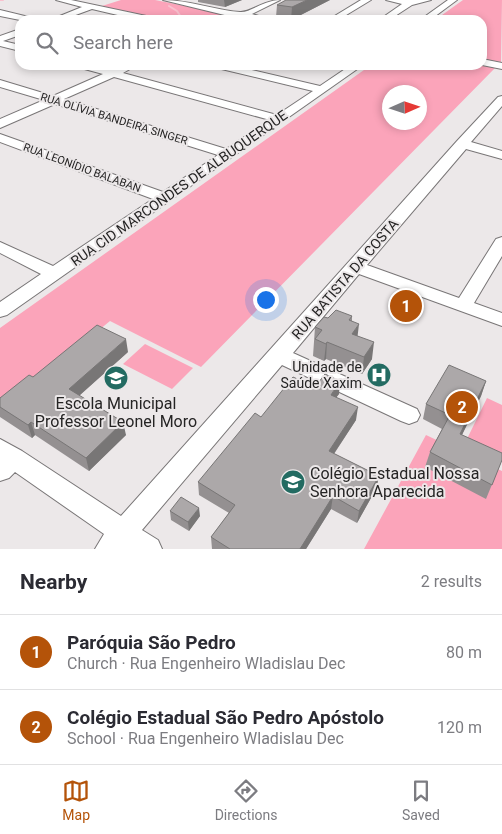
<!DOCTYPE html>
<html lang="en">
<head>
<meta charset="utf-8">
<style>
	body { margin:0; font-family:Roboto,sans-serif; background:#f2f2f3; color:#2b2b33 }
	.compass { position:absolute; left:382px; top:85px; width:45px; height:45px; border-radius:50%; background:#fff; box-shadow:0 2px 8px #0003; rotate:87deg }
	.you { position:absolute; left:265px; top:299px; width:18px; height:18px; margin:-12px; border:4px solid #fff; border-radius:50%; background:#1a73e8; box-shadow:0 0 0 8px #1a73e833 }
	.badge { display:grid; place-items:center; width:32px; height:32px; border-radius:50%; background:#b45309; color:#fff; font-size:16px; font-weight:700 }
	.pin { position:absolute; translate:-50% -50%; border:2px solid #fff; box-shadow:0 1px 5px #0006 }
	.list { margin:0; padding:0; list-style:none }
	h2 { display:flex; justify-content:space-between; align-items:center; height:65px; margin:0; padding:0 20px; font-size:21px }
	h2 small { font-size:16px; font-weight:400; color:#7c7c81 }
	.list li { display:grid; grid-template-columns:32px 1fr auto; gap:15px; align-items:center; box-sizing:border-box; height:75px; padding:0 20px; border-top:1px solid #e1e1e2 }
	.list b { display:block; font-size:19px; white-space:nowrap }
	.list p { margin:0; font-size:16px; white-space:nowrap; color:#7c7c81 }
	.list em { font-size:16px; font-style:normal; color:#7c7c81 }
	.icon { flex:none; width:28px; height:28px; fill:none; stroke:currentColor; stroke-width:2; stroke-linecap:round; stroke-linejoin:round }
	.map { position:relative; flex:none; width:502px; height:549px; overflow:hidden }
	.search { position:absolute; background:#fff; box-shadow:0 2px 8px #0003; left:15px; right:15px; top:15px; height:55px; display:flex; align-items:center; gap:12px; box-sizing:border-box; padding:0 18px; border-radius:15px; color:#7c7c81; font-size:19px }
	.sheet { height:215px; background:#fff }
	nav { display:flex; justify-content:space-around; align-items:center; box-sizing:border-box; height:70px; border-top:1px solid #e1e1e2; background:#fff; font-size:14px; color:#7c7c81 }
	nav a { display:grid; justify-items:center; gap:2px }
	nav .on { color:#b45309 }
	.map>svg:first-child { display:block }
	.green { fill:#fba4ba; fill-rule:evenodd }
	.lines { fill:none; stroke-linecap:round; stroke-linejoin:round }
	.stream { stroke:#f9c1ce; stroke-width:2 }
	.minor-casing { stroke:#797677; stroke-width:2 }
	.minor { fill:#fff; fill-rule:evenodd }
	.wall { fill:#949091 }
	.shaded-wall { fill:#787676 }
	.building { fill:#aca8a9; stroke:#787676 }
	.labels { text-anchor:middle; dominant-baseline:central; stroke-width:4; stroke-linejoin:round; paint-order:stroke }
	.far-street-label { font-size:11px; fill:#252424; stroke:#ece8e9 }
	.street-label { font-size:14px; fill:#252424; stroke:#ece8e9 }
	.poi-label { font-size:14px; fill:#252424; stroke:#ece8e9; text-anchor:end }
	.near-poi-label { font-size:16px; fill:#252424; stroke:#ece8e9 }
</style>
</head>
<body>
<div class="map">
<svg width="502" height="549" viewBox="0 0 502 549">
	<rect width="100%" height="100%" fill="#ece8e9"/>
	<path class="green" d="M121 0H155L232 15C199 30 137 14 102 6Z
		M463 0H502L501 62 482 59V20H435Z
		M371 65H478L495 68 201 367 110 321 0 411V328ZM390 92H420V122H390Z
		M145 344 193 368 172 389 123 364Z
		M487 398 502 405V460L465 443Z
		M426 435 502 471V549H364Z"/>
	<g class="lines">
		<path class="stream" d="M0 0H3
			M169 6 177 11 183 20"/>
		<defs>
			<path id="minor" d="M56 0H71L151 17 155 20H139L92 9 62 20H50L82 7Z
				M163 0C189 0 214 10 240 12 250 13 264 0 280 0L252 14 272 20 241 19Z
				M361 0H371L338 20H328Z
				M386 0H431L412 5 389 20H379L402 4Z
				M448 0H457L430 20H420Z
				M0 10 33 18 34 20H20L0 16Z
				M20 29V35L3 41 20 45V51L0 46V36Z
				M482 59 502 63V69L482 65Z
				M76 65H93L112 70 123 65H137L123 73 277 115 313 91 213 67 212 65H230L320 86 351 65H363L7 315 0 317V302L41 274 0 253V242L53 266 153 199 0 142V134L163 192 218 155 55 104 0 128V119L44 100 0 87V80L53 96 103 74 77 67ZM114 77 270 120 226 149 64 99Z
				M502 96V106L471 142 502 151V159L466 149 367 265 459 298 496 239 502 237V256L474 303 502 313V326L359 274 293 353 417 409 420 415 417 421 409 424 401 421 282 365 142 530 158 540 162 549H95L104 534 15 472 9 478 0 481V439L22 451 121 516 457 141 498 97Z"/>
		</defs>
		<use href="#minor" class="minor-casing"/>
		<use href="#minor" class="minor"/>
	</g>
	<path class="wall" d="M198 0H242L225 7 198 2Z
		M330 0 291 20 276 17 277 5Z
		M352 316V321L357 336 372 359 362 374 326 359 324 361 313 356 315 327 328 318Z
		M128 352 79 396 126 435 89 471 35 435 32 438 0 417V398L33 377Z
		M486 381 481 396 462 435 502 460 486 499 425 467 430 452 442 429 423 419 426 404Z
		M315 387 339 394 336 397 356 420 334 454 379 476 376 489 357 523 331 509 306 549H212L211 537 229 513 199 495 198 482 261 417Z
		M170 511 200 516 189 531 171 520Z"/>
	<path class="shaded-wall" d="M224 0H242L225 7Z
		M307 0H330L291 20 292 7Z
		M359 324 357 341 352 334Z
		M126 339 128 352 72 402 69 389Z
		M327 342 326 359 324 361 326 344Z
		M374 342 372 359 362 374 364 357Z
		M340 381 339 394 329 407 331 395Z
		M486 381 481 396 455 449 460 434Z
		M358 407 356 420 327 464 329 451Z
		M31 422 35 435 32 438 28 425Z
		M123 422 126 435 89 471 86 458Z
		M379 476 376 489 357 523 359 511Z
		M333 496 331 509 306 549H300Z
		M199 508 200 516 189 531 188 522Z"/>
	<path class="building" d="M286 0H307L292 7 277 5Z
		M336 310 352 316 349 320 359 324 352 334 374 342 364 357 327 342 326 344 315 339 322 330 315 327 324 317 328 318Z
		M97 325 126 339 69 389 123 422 86 458 31 422 28 425 0 407V398L29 375 33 377Z
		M449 365 486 381 460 434 502 453V460L492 485 430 452 450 415 426 404Z
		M325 374 340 381 331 395 358 407 329 451 379 476 359 511 333 496 300 549H230L211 537 235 505 198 482 255 413 261 417 293 377 315 387Z
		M181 497 199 508 188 522 170 511Z"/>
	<defs>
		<symbol id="hospital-disc" viewBox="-11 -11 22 22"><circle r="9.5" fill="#236b62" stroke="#ece8e9"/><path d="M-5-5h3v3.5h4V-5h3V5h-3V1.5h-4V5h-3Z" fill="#fff"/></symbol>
		<symbol id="school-disc" viewBox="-11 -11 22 22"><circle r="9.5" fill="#236b62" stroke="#ece8e9"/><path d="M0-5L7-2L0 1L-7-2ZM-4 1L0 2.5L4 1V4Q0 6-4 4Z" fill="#fff"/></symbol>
	</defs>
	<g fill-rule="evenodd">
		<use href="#hospital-disc" x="365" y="361" width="28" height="28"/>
		<use href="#school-disc" x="102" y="364" width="28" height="28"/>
		<use href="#school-disc" x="279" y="468" width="28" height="28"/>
	</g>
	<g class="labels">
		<g class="far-street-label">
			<text transform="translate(114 119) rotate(17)">RUA OLÍVIA BANDEIRA SINGER</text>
			<text transform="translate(82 168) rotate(20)">RUA LEONÍDIO BALABAN</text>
		</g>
		<g class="street-label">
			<text transform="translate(179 188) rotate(-35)">RUA CID MARCONDES DE ALBUQUERQUE</text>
			<text transform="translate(345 279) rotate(-49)">RUA BATISTA DA COSTA</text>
		</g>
		<g class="poi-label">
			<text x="362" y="367">Unidade de<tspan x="362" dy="16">Saúde Xaxim</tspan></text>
		</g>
		<g class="near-poi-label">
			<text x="116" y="403">Escola Municipal<tspan x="116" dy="18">Professor Leonel Moro</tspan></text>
			<text x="310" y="473" text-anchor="start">Colégio Estadual Nossa<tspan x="310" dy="18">Senhora Aparecida</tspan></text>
		</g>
	</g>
</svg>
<svg class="compass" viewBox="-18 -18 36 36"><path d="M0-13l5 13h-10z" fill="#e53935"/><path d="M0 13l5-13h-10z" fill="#7c7c81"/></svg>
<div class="you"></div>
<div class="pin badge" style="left:406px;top:306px">1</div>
<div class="pin badge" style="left:462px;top:407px">2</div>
<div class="search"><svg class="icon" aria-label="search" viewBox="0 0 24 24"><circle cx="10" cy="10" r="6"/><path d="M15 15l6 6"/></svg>Search here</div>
</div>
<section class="sheet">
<h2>Nearby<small>2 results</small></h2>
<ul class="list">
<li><span class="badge">1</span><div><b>Paróquia São Pedro</b><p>Church · Rua Engenheiro Wladislau Dec</p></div><em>80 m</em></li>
<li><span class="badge">2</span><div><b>Colégio Estadual São Pedro Apóstolo</b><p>School · Rua Engenheiro Wladislau Dec</p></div><em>120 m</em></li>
</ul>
</section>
<nav>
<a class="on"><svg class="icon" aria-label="map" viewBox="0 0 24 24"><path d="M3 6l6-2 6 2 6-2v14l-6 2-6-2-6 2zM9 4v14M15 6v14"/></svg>Map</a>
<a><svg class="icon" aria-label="directions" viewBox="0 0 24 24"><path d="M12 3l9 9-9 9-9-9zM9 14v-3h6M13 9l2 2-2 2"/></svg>Directions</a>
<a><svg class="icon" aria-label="saved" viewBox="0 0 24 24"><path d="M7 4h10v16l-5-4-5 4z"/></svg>Saved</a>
</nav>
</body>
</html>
